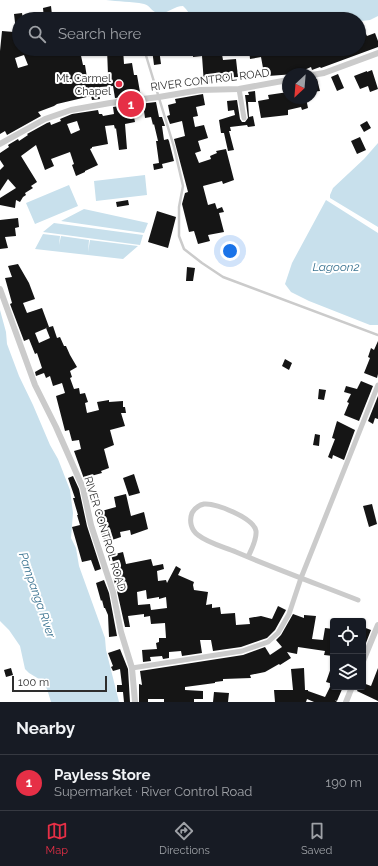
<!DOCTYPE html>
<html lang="en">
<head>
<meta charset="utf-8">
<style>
	body { margin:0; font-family:Raleway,sans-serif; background:#242831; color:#f1f3f6 }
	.controls { position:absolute; right:12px; bottom:12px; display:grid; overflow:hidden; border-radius:4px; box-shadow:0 1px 3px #0004 }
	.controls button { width:36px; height:36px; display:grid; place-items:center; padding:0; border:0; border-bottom:1px solid #363941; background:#171b24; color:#f1f3f6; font:20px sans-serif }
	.compass { position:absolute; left:282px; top:68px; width:36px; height:36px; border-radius:50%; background:#171b24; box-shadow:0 1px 3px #0004; rotate:206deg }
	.scale { position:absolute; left:12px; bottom:10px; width:95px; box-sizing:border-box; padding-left:4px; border:2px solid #2e2e2e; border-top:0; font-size:11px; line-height:14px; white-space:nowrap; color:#2e2e2e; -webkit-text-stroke:3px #fff; paint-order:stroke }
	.you { position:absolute; left:230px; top:251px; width:14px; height:14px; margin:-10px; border:3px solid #fff; border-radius:50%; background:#1a73e8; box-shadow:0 0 0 6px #1a73e833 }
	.badge { display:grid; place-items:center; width:26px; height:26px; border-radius:50%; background:#e62f46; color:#fff; font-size:13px; font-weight:700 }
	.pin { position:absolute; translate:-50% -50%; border:2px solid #fff; box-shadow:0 1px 4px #0006 }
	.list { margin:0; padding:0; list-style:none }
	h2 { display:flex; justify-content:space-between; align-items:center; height:52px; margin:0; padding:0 16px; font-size:17px }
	h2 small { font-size:13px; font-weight:400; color:#9ea1a6 }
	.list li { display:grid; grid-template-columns:26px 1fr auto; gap:12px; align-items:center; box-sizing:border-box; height:56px; padding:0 16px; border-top:1px solid #363941 }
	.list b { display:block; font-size:15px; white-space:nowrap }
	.list p { margin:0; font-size:13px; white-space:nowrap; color:#9ea1a6 }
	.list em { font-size:13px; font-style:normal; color:#9ea1a6 }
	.icon { flex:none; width:22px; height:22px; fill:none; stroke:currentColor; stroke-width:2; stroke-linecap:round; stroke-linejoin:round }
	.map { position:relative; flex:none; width:378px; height:702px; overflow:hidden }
	.search { position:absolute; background:#171b24; box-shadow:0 1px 3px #0004; left:12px; right:12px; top:12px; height:44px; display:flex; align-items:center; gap:10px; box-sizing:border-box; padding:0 14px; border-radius:22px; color:#9ea1a6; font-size:15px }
	.sheet { height:108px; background:#171b24 }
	nav { display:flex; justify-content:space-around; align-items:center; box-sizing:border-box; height:56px; border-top:1px solid #363941; background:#171b24; font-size:11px; color:#9ea1a6 }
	nav a { display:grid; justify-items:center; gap:2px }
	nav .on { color:#e62f46 }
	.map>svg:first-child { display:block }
	.water { fill:#c8e0ec }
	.building { fill:#151515; fill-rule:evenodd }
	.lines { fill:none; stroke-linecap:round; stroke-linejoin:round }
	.service { stroke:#cbcbcb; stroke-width:2.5 }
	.minor { stroke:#cbcbcb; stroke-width:5 }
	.tertiary { stroke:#cbcbcb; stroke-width:6 }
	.poi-dot { fill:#e62f46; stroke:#fff; stroke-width:1.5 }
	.labels { text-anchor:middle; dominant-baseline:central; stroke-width:4; stroke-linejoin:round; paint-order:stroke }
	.poi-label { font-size:11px; fill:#2e2e2e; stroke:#fff; text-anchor:end }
	.street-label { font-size:11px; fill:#2e2e2e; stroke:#fff }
	.water-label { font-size:12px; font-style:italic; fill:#3c7491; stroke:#fff }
</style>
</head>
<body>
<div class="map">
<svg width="378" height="702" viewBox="0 0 378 702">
	<rect width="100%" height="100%" fill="#fff"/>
	<path class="water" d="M106 0H378V16L370 20 361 21H359V19H355L354 15C348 11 340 13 337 19H244C233 11 211 22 197 19 190 18 188 10 183 6 174 6 168 14 159 13 152 13 150 5 144 4 131 1 118 2 106 0Z
		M378 143V227L330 198V195L333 188 364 159Z
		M145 175 147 195 96 201 94 181Z
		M69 185 78 206 35 224 26 203Z
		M326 200 378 233V325H370L309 301 291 292 285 284 292 263Z
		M84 209 148 223 144 233 61 221Z
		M54 223 143 235 140 245 43 232Z
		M43 234 60 236 59 245 61 236 89 240 88 252 90 240 138 246 123 259 35 249Z
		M0 310 6 332 7 344 19 376 33 405 50 445 58 459 70 490 73 513 71 538 76 548 79 566 105 638 106 650 119 702H51L47 689 39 679 29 673 25 669 20 646 9 630 0 621Z"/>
	<path class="building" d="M51 6 52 15 65 14V19H44L43 8Z
		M22 13 23 19H19V30L16 31H19V49H75V52L80 51 83 65H85L88 84 105 81 104 75H108L107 49H123L124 64 132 63 134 75H137L140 92 142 95 115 98 113 86 100 87 101 93H99L100 99 92 100 91 96 57 104 54 106 38 112 41 116 7 135 5 131 0 134V51L2 31 14 32V30L16 31 14 14ZM24 55 28 65 18 68 15 58Z
		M375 33 378 41V47L321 68 320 67 312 70 311 67 295 74 268 76 266 68H263L261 57 250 59 249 49H255V53L274 49H359V37L366 34 367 36Z
		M152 49H159L161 64 154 65Z
		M193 49H221L223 60 236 59 238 77 226 78V73L212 75 213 83 204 84 202 56 193 57Z
		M372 70 378 89 370 92 368 86 360 89 354 76 367 71V72Z
		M338 74 344 88 337 91 331 77Z
		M317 79 320 91 312 92V80Z
		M255 91 256 102H248L249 117 253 116 255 126 248 127 247 125 230 127 231 131H229L234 150 228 151 224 133H221L219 120 235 115 234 110 228 111 227 101 237 100 240 119 242 122H245L248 118 245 95H249L248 92Z
		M288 92V98H306L308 108 302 110 301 107 288 110V115L261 118 258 101 269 99 268 95Z
		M203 94 205 105 196 107 198 116 193 117 195 127 204 125 208 138 198 141 201 151 195 153 199 163 211 159 210 156 217 153 216 151 226 149 234 180 223 184 222 181 203 186 208 205 215 203 217 209 222 207 224 212 219 213 224 232 208 235 210 241 198 244 194 231 189 232 182 204 185 193 188 192 174 139 185 136 182 121 170 124 167 116 170 115 168 105 176 103 175 99Z
		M156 102 159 117H162L165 126H162L164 140 168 139 169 141 174 161 162 164 163 168 154 170 153 164 159 163 156 141H158L154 124 153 125 151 117 145 118 144 111 140 112 139 104Z
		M127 105 129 113 133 112 135 122 125 124 127 149 119 150 116 128 115 129 114 125 105 126 108 144 92 147V148L90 149 98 165 85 171V172L76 176 72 165 74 164 70 152 51 159 54 166 45 170 36 145 21 156 37 182 31 186 33 188 25 193 26 195 23 197 20 202 16 200 15 208 0 205V198L16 188 8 179 0 191V170L4 166 0 160V153L9 147 8 145 18 139 19 141 28 135 27 134 47 123 50 122 51 125 61 121 60 119 72 114 98 110 99 114H102L103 116 114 114 113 107ZM77 121 80 130 71 134 67 124Z
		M367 121 371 128 364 132 360 125Z
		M360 137 366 150 357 154 351 141Z
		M128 200 129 205 117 207 116 202Z
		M157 211 176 217 168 248 148 242Z
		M18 218 19 227 15 228 16 236 5 237 8 248 0 249V220Z
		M18 264 29 283 35 299 23 303 27 313 42 308 49 327 35 333 39 343 50 338 46 328 53 326 57 338 60 337 64 346H66L70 355 77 367 70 371 72 377 70 378 74 389 79 388 80 394 85 393 88 402 85 403 87 413 99 410 97 402 109 400V402L123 401V407H125L126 413H121L125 426 110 430 114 445 104 449 109 468 101 471 102 473 91 476 95 487 88 490 74 451 81 449 79 440 72 441 69 430 65 431 56 396 65 393 62 383 53 386 50 376 46 378 44 373 36 376 35 372 42 368 37 353 35 354 29 339 24 341 10 304 12 303 5 278 12 277 8 266Z
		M187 267 195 268 193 281H186Z
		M378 341V374L377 378 364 373 370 358 368 357 371 348 374 350Z
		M285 359 292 363 289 370 282 366Z
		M361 381 373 386 359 421 344 415 349 403 347 402 351 394 344 392 346 386 357 389Z
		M319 389 326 390 324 400 318 399Z
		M378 396V419L375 418 373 424 368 421Z
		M337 421 355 430 344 460 333 455 332 459 328 457 335 439 332 438Z
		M315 434 320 435 319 446 313 445Z
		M134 474 140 493 129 496 123 478Z
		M73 476 79 489 87 526 101 569 95 571 91 560 82 562 72 527 80 525 77 515H78L73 498H75L68 478Z
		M126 494 131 516 144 512 148 529 131 535 130 530 120 532 121 537 112 540 113 546 106 548 100 529H103L98 512 116 507 114 497Z
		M372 504 377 524 369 527 363 506Z
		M123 552 126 564 151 559 153 566 163 564 164 569 157 571 158 581 166 580 167 583 176 566 181 569 178 575 194 582 193 585 194 590 208 592 206 605 212 604V608L220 607 221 614 235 613 236 625 250 624 249 618 261 616 272 619 278 606 286 610 285 612 275 630 267 638 261 640 241 647 213 651 211 640H200L202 653 182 656 181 651 169 652V658L163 659 162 656 150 657 151 661 143 662 142 650 157 649 156 643 159 642V638H166L165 623 151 624 150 616 144 617V614L128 616 130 627H125L117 591 113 577 114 576 113 573H116L111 555ZM146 590 147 599 159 597V599L166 597 167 608 151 610 150 604 138 605 137 592Z
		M104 580 109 593 117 636 109 637 108 615 105 608H104L102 600 101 601 96 583Z
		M293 614 304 618V615L316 616 312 639 323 640 325 628 333 629V656L324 655 325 651 298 647 297 654 287 652 291 658 280 665 279 664 265 672 250 675 251 678 223 679V681L215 682V683L185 687V690L203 691V699H194V702H164V699H148V702H139V684L142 685 140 671 243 655 265 647 270 655 282 647 276 640 281 635Z
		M363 627 371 630 364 648H363Z
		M120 649 128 669 130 702H124L123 692H117V685H122L120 669 113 671 111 667 113 666 108 653Z
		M332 665H333V684L326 682Z
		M11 668 13 675 6 677 4 670Z
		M304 668 305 690H308V691L325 697 330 687H343L337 701 335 700 337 702H314L307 699 306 702H275L274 690H293L291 669Z
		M378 668V701L357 691 359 687H363V683L371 686Z
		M214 692 229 693 228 702H213Z"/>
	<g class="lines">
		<path class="service" d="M144 49 174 147 183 186 179 207V236L184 249 202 263 223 277 378 335"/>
		<path class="minor" d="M239 89 244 118
			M248 557C251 550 257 540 256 531 254 518 216 503 204 504 199 505 195 508 192 513 189 521 191 530 198 535 208 543 224 547 236 552 276 569 317 584 358 600
			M132 668 242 651 268 642 278 633 289 614 301 578 378 385"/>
		<path class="tertiary" d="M312 75 324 73 378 53
			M0 144 45 119 71 110 110 103 159 97 200 90 239 89 288 80
			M0 289 35 385 56 427 83 488 91 525 113 592 121 632 132 668 135 702
			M363 661 378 625
			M346 702 352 687"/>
	</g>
	<circle class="poi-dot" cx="119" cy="84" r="4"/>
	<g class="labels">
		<g class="poi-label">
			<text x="111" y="78">Mt. Carmel<tspan x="111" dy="13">Chapel</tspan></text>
		</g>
		<g class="street-label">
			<text transform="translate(210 80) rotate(-7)">RIVER CONTROL ROAD</text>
			<text transform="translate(105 534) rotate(73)">RIVER CONTROL ROAD</text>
		</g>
		<g class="water-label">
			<text x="336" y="267">Lagoon2</text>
			<text transform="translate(37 595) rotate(71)">Pampanga River</text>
		</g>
	</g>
</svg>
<div class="controls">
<button><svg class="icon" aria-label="locate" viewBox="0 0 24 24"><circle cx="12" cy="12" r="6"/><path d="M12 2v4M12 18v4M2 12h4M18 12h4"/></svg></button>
<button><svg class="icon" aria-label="layers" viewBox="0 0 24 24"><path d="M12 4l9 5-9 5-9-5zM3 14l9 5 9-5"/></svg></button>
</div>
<svg class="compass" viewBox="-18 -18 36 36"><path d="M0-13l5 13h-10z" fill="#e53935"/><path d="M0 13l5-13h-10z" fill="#9ea1a6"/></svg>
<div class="scale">100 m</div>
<div class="you"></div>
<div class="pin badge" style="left:131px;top:104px">1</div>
<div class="search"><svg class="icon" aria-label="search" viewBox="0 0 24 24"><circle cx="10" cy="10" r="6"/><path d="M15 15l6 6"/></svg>Search here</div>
</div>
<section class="sheet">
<h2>Nearby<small></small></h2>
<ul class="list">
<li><span class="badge">1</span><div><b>Payless Store</b><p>Supermarket · River Control Road</p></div><em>190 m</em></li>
</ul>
</section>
<nav>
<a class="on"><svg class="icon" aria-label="map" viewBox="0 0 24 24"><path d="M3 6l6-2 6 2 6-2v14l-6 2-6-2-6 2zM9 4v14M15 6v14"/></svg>Map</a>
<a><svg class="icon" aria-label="directions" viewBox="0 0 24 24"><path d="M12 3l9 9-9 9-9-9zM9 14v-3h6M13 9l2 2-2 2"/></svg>Directions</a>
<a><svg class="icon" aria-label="saved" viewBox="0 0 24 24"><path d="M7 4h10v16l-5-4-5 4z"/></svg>Saved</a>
</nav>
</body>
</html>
